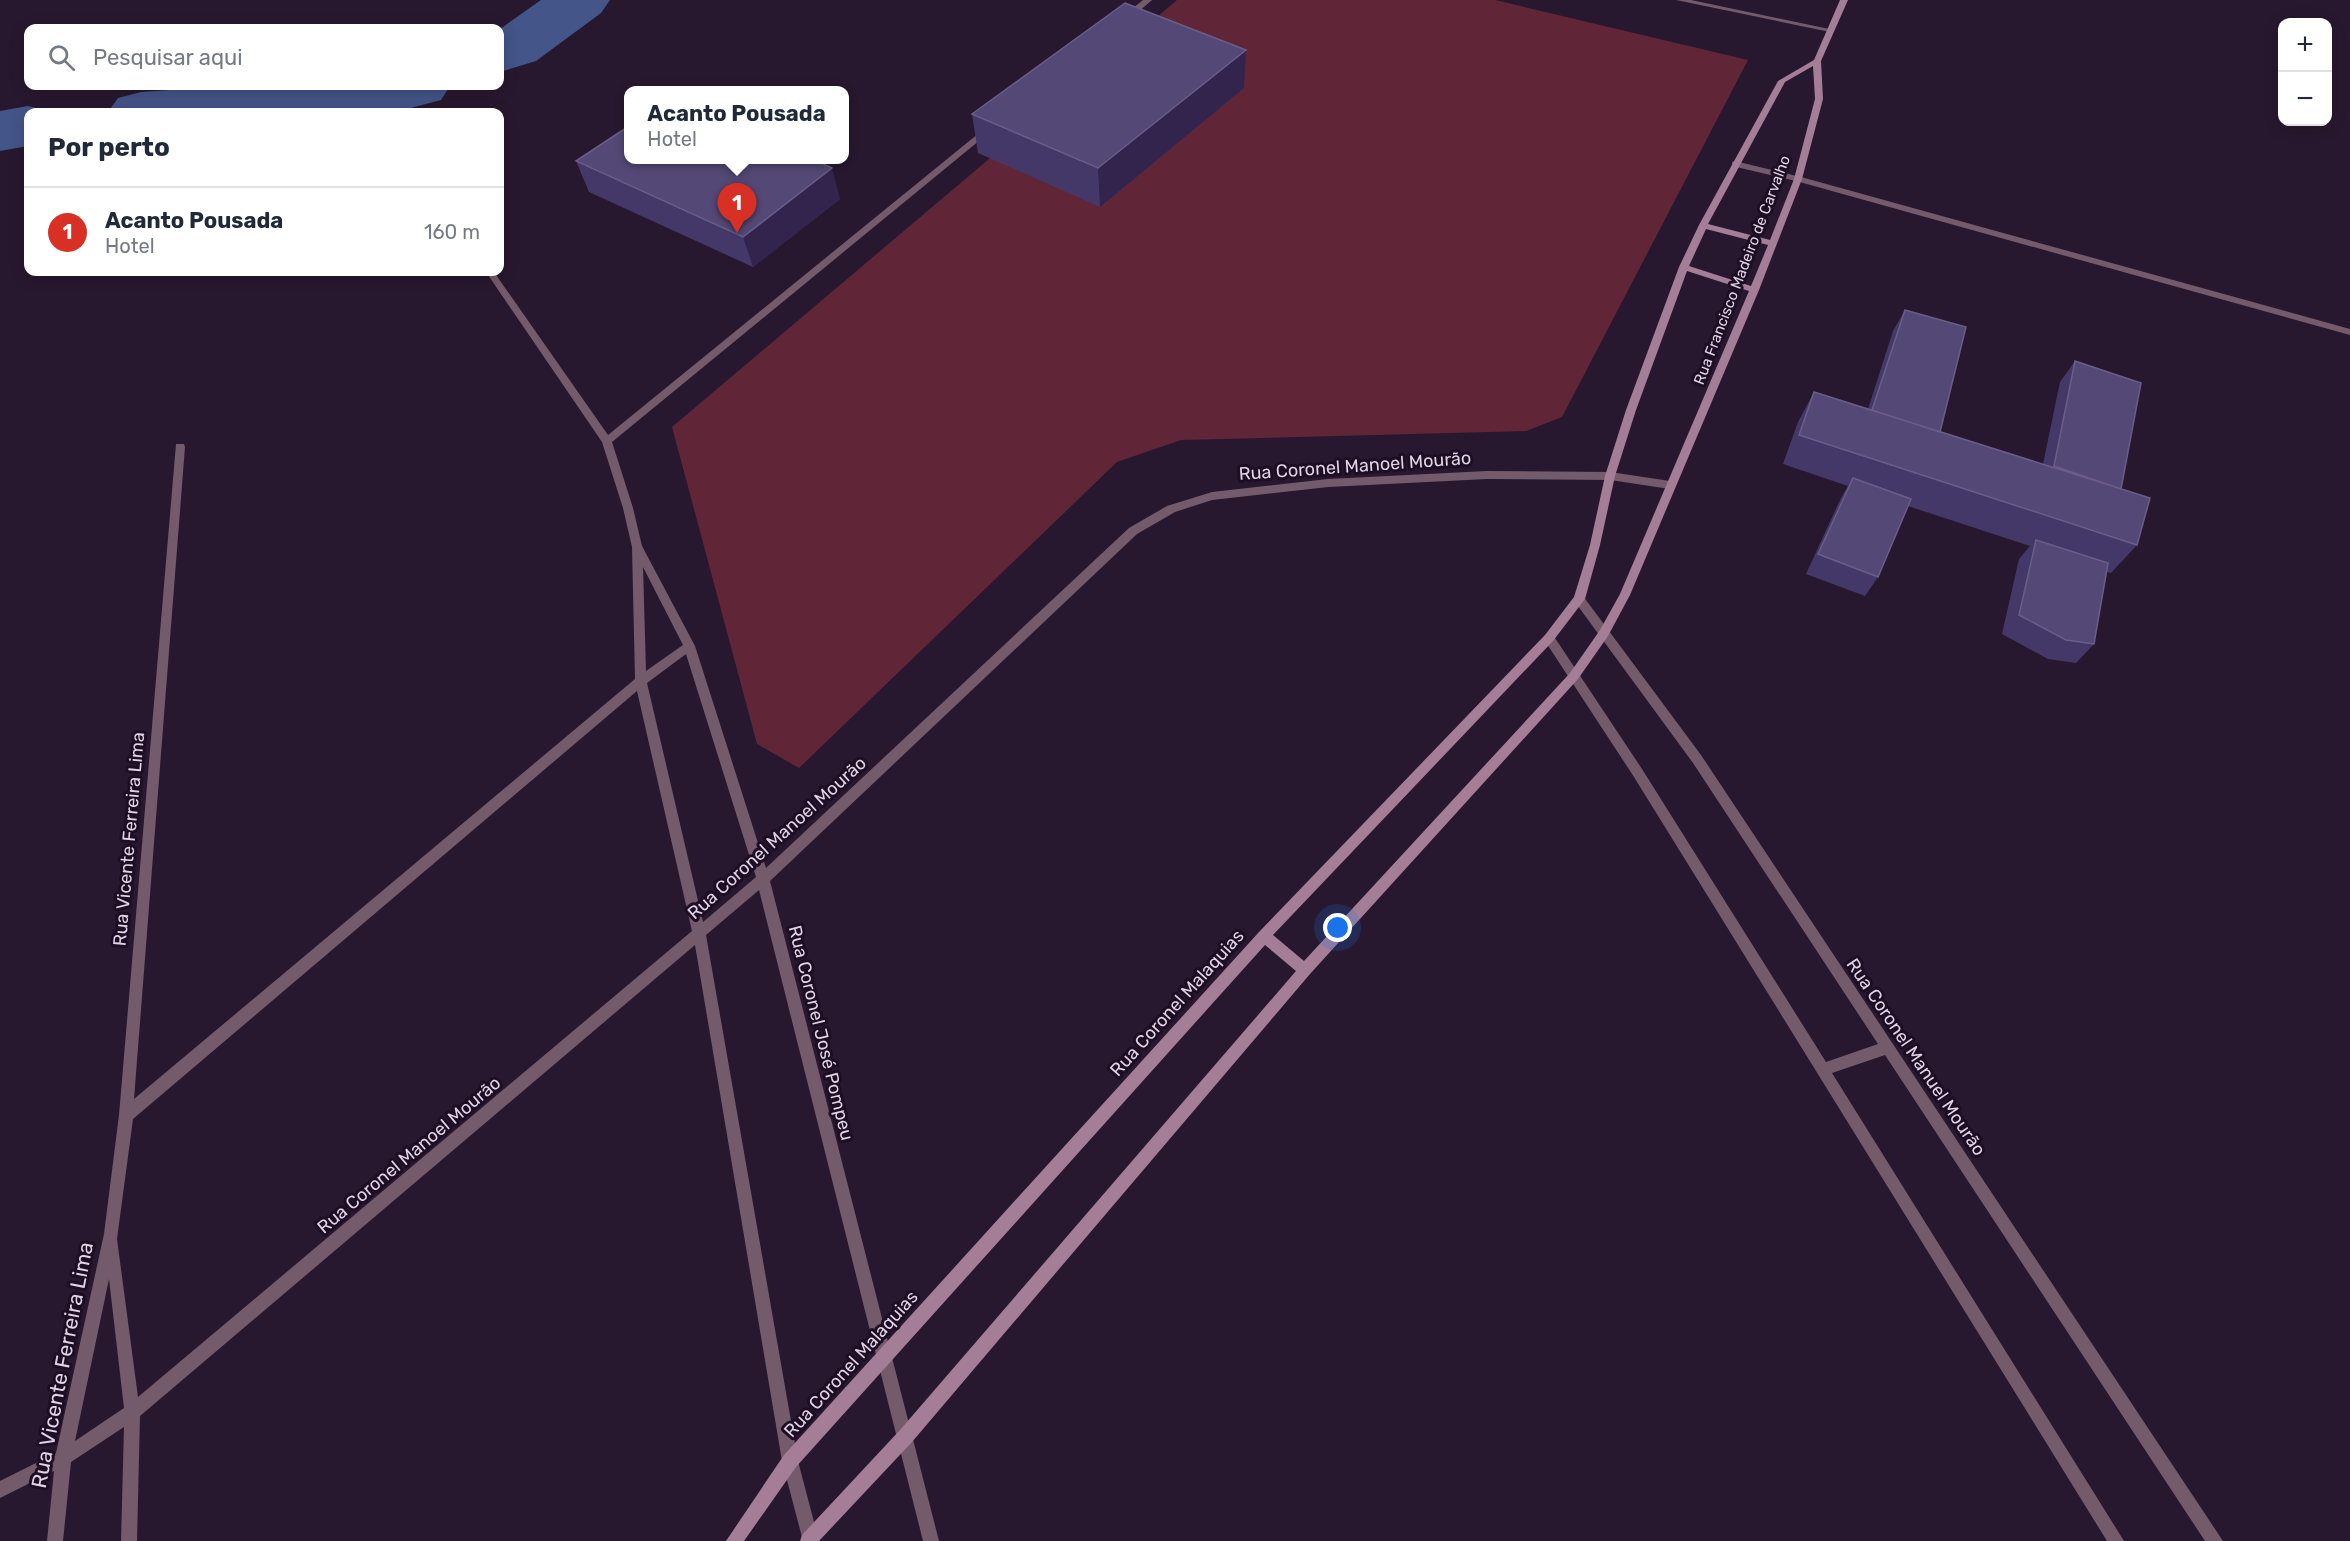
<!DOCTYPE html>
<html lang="pt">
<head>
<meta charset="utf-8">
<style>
	body { margin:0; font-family:Rubik,sans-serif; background:#f6f6f7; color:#1f2937 }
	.controls { position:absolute; right:18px; top:18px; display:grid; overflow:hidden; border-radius:12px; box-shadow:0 3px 15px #0003 }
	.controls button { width:54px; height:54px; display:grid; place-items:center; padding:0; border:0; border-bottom:2px solid #e0e1e3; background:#fff; color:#1f2937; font:30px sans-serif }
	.you { position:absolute; left:1338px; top:928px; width:21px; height:21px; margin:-15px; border:4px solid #fff; border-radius:50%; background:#1a73e8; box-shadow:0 0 0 9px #1a73e833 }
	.badge { display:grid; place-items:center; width:39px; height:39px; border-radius:50%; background:#d93025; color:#fff; font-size:20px; font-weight:700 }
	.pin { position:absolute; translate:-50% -50px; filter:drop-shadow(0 2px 3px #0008) }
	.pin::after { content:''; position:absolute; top:32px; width:21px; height:18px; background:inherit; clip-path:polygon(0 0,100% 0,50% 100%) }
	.popup { position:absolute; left:624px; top:86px; width:225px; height:78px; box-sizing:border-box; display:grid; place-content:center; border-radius:12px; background:#fff; filter:drop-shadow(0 2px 4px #0005); font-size:20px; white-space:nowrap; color:#747a83 }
	.popup b { font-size:22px; color:#1f2937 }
	.popup::after { content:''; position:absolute; left:50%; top:100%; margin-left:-12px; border:12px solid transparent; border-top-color:#fff }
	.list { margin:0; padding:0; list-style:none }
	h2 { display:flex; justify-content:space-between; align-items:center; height:78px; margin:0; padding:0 24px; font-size:26px }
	h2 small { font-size:20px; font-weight:400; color:#747a83 }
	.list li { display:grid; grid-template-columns:39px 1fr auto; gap:18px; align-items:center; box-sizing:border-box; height:90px; padding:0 24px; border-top:2px solid #e0e1e3 }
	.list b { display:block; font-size:22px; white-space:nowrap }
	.list p { margin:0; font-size:20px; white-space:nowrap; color:#747a83 }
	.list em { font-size:20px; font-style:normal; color:#747a83 }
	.icon { flex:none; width:33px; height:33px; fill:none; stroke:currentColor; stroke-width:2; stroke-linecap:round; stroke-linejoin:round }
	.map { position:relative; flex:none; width:2350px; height:1541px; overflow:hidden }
	.search { position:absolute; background:#fff; box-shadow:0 3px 15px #0003; left:24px; top:24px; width:480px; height:66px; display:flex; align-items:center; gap:15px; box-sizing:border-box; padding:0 21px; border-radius:12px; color:#747a83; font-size:22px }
	.panel { position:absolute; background:#fff; box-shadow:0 3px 15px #0003; left:24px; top:108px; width:480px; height:168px; border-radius:12px }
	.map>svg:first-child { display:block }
	.green { fill:#602637 }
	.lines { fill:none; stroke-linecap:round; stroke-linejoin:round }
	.river { fill:#435589; fill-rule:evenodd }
	.minor { fill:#745b6b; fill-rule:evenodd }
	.tertiary { fill:#745b6b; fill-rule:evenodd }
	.secondary { fill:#a47d97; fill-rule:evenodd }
	.wall { fill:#443869 }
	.shaded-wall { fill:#32244c }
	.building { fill:#544976; stroke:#6a5e88; stroke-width:1.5 }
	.labels { text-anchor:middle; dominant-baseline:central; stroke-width:6; stroke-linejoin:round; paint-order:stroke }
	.far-street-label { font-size:15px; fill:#dfd4e4; stroke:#1e0e25 }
	.street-label { font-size:18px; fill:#dfd4e4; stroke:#1e0e25 }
	.near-street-label { font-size:21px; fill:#dfd4e4; stroke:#1e0e25 }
</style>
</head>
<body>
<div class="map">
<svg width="2350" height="1541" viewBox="0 0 2350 1541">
	<rect width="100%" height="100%" fill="#28182f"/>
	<path class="green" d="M1177 0H1495L1748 60 1562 417 1526 431 1181 440 1117 462 799 768 757 744 672 427Z"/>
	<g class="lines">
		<path class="river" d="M541 0H610L601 13 536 61 500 72V29Z
			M228 86H450L441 100 403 110 376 112H108L118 98 141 92Z
			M28 106 52 112H28V146L0 151V111Z"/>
		<path class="minor" d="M1143 0H1152L1129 20H1123V16Z
			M1676 0H1691L1834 30 1830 32Z
			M984 129 991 131 612 442 633 508 642 546 695 646 766 868 1129 528 1167 506 1212 492 1328 479 1487 471 1610 472 1670 481 1675 485 1670 489 1610 480 1487 479 1328 487 1212 500 1175 512 1137 534 770 881 939 1541H923L759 890 706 935 798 1461 819 1541H803L782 1461 695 945 140 1416 137 1541H121L124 1427 71 1462 63 1541H47L54 1471 0 1498V1481L56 1453 104 1234 119 1115 176 444H184L185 447 134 1099 635 679 632 547 623 508 602 442 486 272H494L608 435ZM643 567 683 645 646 671ZM686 654 756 877 703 922 647 683ZM637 691 692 931 138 1397 117 1239 133 1119ZM109 1279 124 1408 75 1441Z
			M1735 161 1801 177 2350 329V335L1796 181 1732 166V162Z"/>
		<path class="tertiary" d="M1579 595 1583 596 1701 755 2223 1541H2205L1885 1055 1832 1073 2124 1541H2107L1634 777 1545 641 1543 638 1545 635H1553L1642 769 1826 1062 1878 1044 1693 763 1575 602 1573 599 1575 596Z"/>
		<path class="secondary" d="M1840 0H1848L1821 61 1823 99 1802 179 1759 290 1630 595 1608 636 1578 679 1310 974 912 1442 819 1541H800L802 1535 900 1430 1296 971 1265 945 796 1467 744 1541H726L784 1455 1259 932 1545 635 1574 597 1590 545 1605 476 1626 410 1679 267 1699 225 1778 81 1814 60ZM1813 66 1815 99 1794 179 1770 240 1708 224 1785 82ZM1706 229 1768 245 1751 286 1689 266ZM1687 271 1749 291 1620 594 1600 630 1570 673 1304 961 1273 935 1553 641 1585 599 1600 545 1615 476 1636 410Z"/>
	</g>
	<path class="wall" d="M1244 88 1100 207 978 153 972 114Z
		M576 161 840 199 753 267 589 192Z
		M1905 310 1940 432 2043 464 2060 382 2075 361 2121 489 2137 545 2111 573 2107 572 2094 644 2076 663 2048 659 2002 634 2019 559 2030 546 1908 506 1878 577 1865 596 1806 574 1841 498 1848 486 1783 464 1798 422 1814 392 1868 409 1893 331Z"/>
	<path class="shaded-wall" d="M1246 50 1244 88 1100 207 1098 168Z
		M832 168 840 199 753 267 743 237Z"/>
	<path class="building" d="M1125 3 1246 50 1098 168 972 114Z
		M629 126V159H812L832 168 743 237 576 161Z
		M1905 310 1966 327 1940 432 1872 410Z
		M2075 361 2141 383 2121 489 2054 466Z
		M1814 392 2150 498 2137 545 1799 435Z
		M1853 478 1911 499 1878 577 1818 554Z
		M2036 540 2108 563 2094 644 2066 640 2019 615Z"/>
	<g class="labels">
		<g class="far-street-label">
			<text transform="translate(1742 270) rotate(-69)">Rua Francisco Madeiro de Carvalho</text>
		</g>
		<g class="street-label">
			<text transform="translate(1355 466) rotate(-4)">Rua Coronel Manoel Mourão</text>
			<text transform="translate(777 838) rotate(-42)">Rua Coronel Manoel Mourão</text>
			<text transform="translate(129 839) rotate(-85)">Rua Vicente Ferreira Lima</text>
			<text transform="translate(1177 1003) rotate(-48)">Rua Coronel Malaquias</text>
			<text transform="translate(821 1033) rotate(76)">Rua Coronel José Pompeu</text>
			<text transform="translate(1916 1057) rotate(56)">Rua Coronel Manuel Mourão</text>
			<text transform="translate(409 1155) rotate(-40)">Rua Coronel Manoel Mourão</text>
			<text transform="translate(851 1364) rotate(-48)">Rua Coronel Malaquias</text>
		</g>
		<g class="near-street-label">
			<text transform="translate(62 1365) rotate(-79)">Rua Vicente Ferreira Lima</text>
		</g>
	</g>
</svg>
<div class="controls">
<button>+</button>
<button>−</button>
</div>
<div class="you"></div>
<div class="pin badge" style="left:737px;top:233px">1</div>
<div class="popup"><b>Acanto Pousada</b>Hotel</div>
<div class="search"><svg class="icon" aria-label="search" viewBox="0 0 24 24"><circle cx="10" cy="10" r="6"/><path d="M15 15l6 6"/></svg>Pesquisar aqui</div>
<section class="panel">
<h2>Por perto<small></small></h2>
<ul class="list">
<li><span class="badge">1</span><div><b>Acanto Pousada</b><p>Hotel</p></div><em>160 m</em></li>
</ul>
</section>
</div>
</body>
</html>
